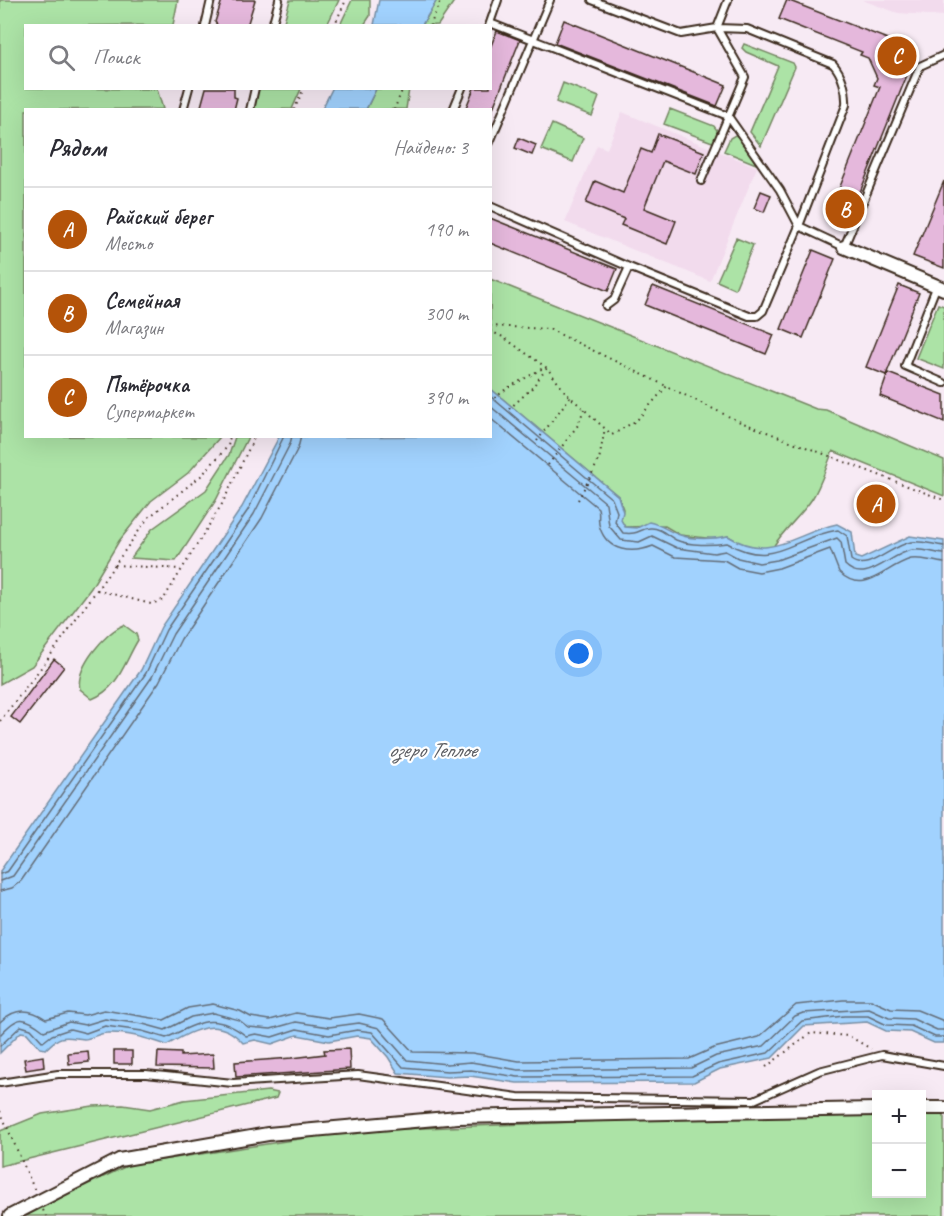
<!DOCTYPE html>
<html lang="ru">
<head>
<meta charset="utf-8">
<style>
	body { margin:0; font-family:Caveat,sans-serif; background:#f2f2f3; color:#2b2b33 }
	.controls { position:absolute; right:18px; bottom:18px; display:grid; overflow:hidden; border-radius:0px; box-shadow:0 6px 24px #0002 }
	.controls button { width:54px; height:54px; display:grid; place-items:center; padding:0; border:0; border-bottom:2px solid #e1e1e2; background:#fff; color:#2b2b33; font:30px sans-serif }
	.you { position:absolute; left:579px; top:654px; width:21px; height:21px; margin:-15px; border:4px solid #fff; border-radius:50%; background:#1a73e8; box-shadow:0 0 0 9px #1a73e833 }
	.badge { display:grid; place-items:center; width:39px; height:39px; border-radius:50%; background:#b45309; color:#fff; font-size:20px; font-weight:700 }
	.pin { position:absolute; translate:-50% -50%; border:3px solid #fff; box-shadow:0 2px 6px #0006 }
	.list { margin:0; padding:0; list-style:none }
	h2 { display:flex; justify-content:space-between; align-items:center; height:78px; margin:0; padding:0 24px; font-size:26px }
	h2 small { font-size:20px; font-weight:400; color:#7c7c81 }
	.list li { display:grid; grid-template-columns:39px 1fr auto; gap:18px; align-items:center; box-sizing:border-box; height:84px; padding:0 24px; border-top:2px solid #e1e1e2 }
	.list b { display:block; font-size:22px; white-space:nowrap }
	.list p { margin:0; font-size:20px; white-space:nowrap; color:#7c7c81 }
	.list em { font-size:20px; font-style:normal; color:#7c7c81 }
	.icon { flex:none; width:33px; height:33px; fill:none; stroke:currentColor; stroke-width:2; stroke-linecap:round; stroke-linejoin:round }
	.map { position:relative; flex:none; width:944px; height:1216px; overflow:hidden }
	.search { position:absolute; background:#fff; box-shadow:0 6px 24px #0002; left:24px; top:24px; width:468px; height:66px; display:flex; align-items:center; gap:15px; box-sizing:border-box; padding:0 21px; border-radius:0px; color:#7c7c81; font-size:22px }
	.panel { position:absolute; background:#fff; box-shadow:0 6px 24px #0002; left:24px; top:108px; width:468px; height:330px; border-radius:0px }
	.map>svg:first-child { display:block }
	.built { fill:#f2dbed }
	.green { fill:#ace3a6; stroke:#748662; stroke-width:1.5 }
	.water { fill:#a1d2fe; stroke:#788fa4; stroke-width:1.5 }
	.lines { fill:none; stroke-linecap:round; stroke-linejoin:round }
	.shore { stroke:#646d78; stroke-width:1.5 }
	.building { fill:#e5b8dc; stroke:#3b2a1e; stroke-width:1.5 }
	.lane-casing { stroke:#3b2a1e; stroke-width:10 }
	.street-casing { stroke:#3b2a1e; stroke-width:16 }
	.path { stroke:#3b2a1e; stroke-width:2; stroke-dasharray:1.5 4.5; stroke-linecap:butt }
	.lane { stroke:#fff; stroke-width:6 }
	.street { stroke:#fff; stroke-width:12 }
	.labels { text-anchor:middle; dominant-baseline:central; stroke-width:4.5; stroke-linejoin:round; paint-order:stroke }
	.water-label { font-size:22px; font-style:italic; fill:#5a5c61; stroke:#fff }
</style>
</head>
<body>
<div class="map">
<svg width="944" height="1216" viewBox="0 0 944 1216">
	<rect width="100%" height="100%" fill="#f7eaf4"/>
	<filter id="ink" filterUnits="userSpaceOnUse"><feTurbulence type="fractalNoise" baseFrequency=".0167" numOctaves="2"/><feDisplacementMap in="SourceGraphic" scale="12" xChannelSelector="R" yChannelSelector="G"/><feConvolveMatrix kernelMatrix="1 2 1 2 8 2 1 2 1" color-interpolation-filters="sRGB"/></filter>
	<g filter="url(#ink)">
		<path class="built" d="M862 0H944V16L898 13Z
			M622 112 757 167 710 281 565 222 597 145 607 149Z"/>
		<path class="green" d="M0 0H178L173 25 26 26V88L157 89 163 109 26 110V436L220 437 188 473 151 501 119 541 91 588 32 666 0 684Z
			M290 0H339L327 25H283Z
			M352 0H370V16L364 25H340Z
			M437 0H455L438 25 422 26Z
			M744 44 793 63 795 67 761 146 750 132 778 66 746 52 742 48Z
			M563 83 599 97 592 116 556 102Z
			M258 89H301L292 109 256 110 253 108Z
			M376 89H409L406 109 366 110Z
			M670 109 714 126 719 133 715 143 664 124Z
			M552 124 583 138 573 162 541 149Z
			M735 135 743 139 756 164 724 151 730 138Z
			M736 238 753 245 735 289 717 281Z
			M490 279 816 409 826 410 944 460V496L833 451C826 467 821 485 812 499 800 517 784 529 773 547 754 550 744 546 728 536L715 539 680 535 665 526 625 527 621 520 623 509 618 496 491 389Z
			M938 304 944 306V369L916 358Z
			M235 437H248L216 500 176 561 131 558 152 529 206 490 229 455Z
			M124 625 136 634 138 640C124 663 119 688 92 699L80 689C75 668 105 632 124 625Z
			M268 1091 278 1093 276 1098 0 1166V1131L42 1114 93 1106 123 1105 150 1109 184 1100Z
			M876 1110V1194H922V1113L944 1115V1216H20L129 1165 351 1131Z"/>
		<path class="water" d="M379 0H437L422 25H374Z
			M332 89V88L376 89 366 109H322Z
			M491 389 618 496 623 512 621 520 625 527 637 528 649 522C662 525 668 531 680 535 693 540 714 539 728 536 771 563 794 533 837 524L852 532 855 557 861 559 910 536 944 541V1043H934L910 1032 886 1031 867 1022 804 1026 772 1058 720 1069 694 1082 517 1083 470 1076 447 1077 398 1073 388 1057 371 1038 357 1036 329 1041 297 1035 272 1044 255 1040 243 1043C218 1015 194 1030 167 1045 148 1039 127 1032 107 1033 99 1033 91 1039 84 1039 65 1037 62 1033 46 1049L40 1048 27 1033 21 1032 0 1053V871L141 670 161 627 242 507 279 437 490 436Z"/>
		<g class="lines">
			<path class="shore" d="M490 396 612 499 617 512 615 522 623 533C639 535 639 529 650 528 660 527 668 536 676 540 689 546 713 545 727 543 775 570 791 537 838 530L847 536 851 560C868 573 890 546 911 542 922 540 933 545 944 546
				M490 406 606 503 609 526 621 540 639 542 652 536 677 548 714 553 725 551 738 558 759 563 777 560 837 538 841 542 845 565C866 586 889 554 912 550 922 548 934 553 944 554
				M490 418 598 508C600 515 597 521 600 528 608 552 632 554 653 546L675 557 724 560 738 568 759 572 779 568 830 549 839 572C865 597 885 566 911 559 922 557 933 562 944 563
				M0 874 8 871 146 673 166 630 248 510 284 436
				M0 881 13 876 152 677 173 634 254 514 290 444 292 436
				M0 891 12 888 21 881 159 682 181 639 262 518 298 448 301 436
				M0 1022C15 1007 30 1008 46 1019L68 1013 85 1015 104 1010 164 1020 188 1008 213 1004 240 1011 251 1017 270 1020 296 1013 329 1018 359 1014 383 1019 413 1052 472 1053 519 1061 689 1059 714 1048 759 1037 796 1005 843 1000H871L891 1009 917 1010 944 1021
				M0 1035C18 1015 24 1015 44 1031L69 1022 85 1025 105 1019 143 1024 165 1030 191 1017 213 1013 239 1020 248 1027 271 1029 296 1022 329 1027 359 1023 379 1028 407 1060 447 1064 471 1062 518 1070 691 1068 716 1056 764 1046 795 1016 803 1013 869 1009 889 1018 913 1019 937 1030H944
				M0 1046 21 1026 31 1029 43 1042 52 1035 70 1029 86 1033 105 1026 142 1031 166 1038C199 1023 214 1011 246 1036L256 1034 272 1037 297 1029 329 1035 357 1030 372 1032 403 1067 447 1071 471 1070 518 1077 692 1076 718 1064 768 1053 802 1021 844 1016H868L887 1025 911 1026 935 1037H944"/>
		</g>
		<path class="building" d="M222 0H255L247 26H218L215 22Z
			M787 0 898 43 909 70 848 222 829 214 880 87 874 85 877 78 868 58 860 55 862 52 779 19Z
			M564 20 726 85 717 106 555 43Z
			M497 31 520 40 491 113 490 110H465L474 88H490V48Z
			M206 88H234V97L237 98 234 110H200Z
			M658 134 704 152 696 174 663 161 644 208 676 221 667 244 621 225 624 219 586 203 595 181 623 193 641 149 651 153Z
			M519 138 536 145 532 155 515 148Z
			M944 181V268L913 256Z
			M761 191 771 195 764 212 754 208Z
			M490 218 617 269 608 291 490 243Z
			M813 250 835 259 803 338 781 329Z
			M899 285 919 293 886 375 866 367Z
			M653 286 774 335 766 354 645 305Z
			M888 373 944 395V422L880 396Z
			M54 659 64 667 20 724 11 717Z
			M349 1049 350 1069 236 1077 235 1062 292 1058 325 1054 324 1050Z
			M88 1051 89 1062 69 1064 68 1053Z
			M114 1051H132V1064H114Z
			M158 1052 181 1053V1056L213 1054 214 1068 157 1067Z
			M43 1056 44 1067 26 1070 24 1059Z"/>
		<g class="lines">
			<defs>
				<path id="lane" d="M592 0 681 34 717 28 745 77 701 181
					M728 0 717 28 747 29 833 64C842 74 847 91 846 105L799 226 844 247 920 66 944 55
					M490 23 498 0
					M205 26 211 0
					M272 26 279 0
					M489 26 490 23 728 116 780 190 799 226 763 311 757 316H749L629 267
					M183 110 189 88
					M250 110 255 88
					M453 110 462 88
					M490 142 550 0
					M490 206 629 267 614 300 606 306
					M937 285 905 366 944 383
					M0 1083 58 1074H146L233 1083 358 1075 518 1097 754 1100 819 1071 882 1055 944 1066"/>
				<path id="street" d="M844 247 944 289
					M922 1108H944
					M10 1216 119 1160 268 1134 458 1117 876 1109"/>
			</defs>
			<use href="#lane" class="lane-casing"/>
			<use href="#street" class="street-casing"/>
			<path class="path" d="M334 26 346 0
				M430 26 441 0
				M294 110 304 88
				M394 110 403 88
				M490 326 549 329 738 421 944 500
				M490 331 503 337 547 368 566 393 612 435 637 420 667 386
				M490 402 506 389 545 367
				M509 409 531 389 547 368
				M537 441 570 397
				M548 465 578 425 584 409
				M578 500 599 460 605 428
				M115 565 181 569
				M97 590 151 604 163 600 222 504 255 436
				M0 721 50 656 148 518 202 475 228 446 230 436
				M766 1067 811 1033 849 1036 871 1049
				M0 1111 35 1191
				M43 1210 46 1216"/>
			<use href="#lane" class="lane"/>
			<use href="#street" class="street"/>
		</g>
	</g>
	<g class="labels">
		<g class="water-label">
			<text x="432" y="750">озеро Теплое</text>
		</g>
	</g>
</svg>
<div class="controls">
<button>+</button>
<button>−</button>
</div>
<div class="you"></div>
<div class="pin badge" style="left:876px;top:504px">A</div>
<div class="pin badge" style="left:845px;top:209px">B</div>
<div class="pin badge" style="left:897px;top:56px">C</div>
<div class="search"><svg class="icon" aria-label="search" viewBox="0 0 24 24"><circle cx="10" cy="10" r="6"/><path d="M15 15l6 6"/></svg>Поиск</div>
<section class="panel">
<h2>Рядом<small>Найдено: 3</small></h2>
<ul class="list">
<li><span class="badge">A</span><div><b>Райский берег</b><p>Место</p></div><em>190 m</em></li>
<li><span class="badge">B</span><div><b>Семейная</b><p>Магазин</p></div><em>300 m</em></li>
<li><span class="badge">C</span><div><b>Пятёрочка</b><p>Супермаркет</p></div><em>390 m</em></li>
</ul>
</section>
</div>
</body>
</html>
